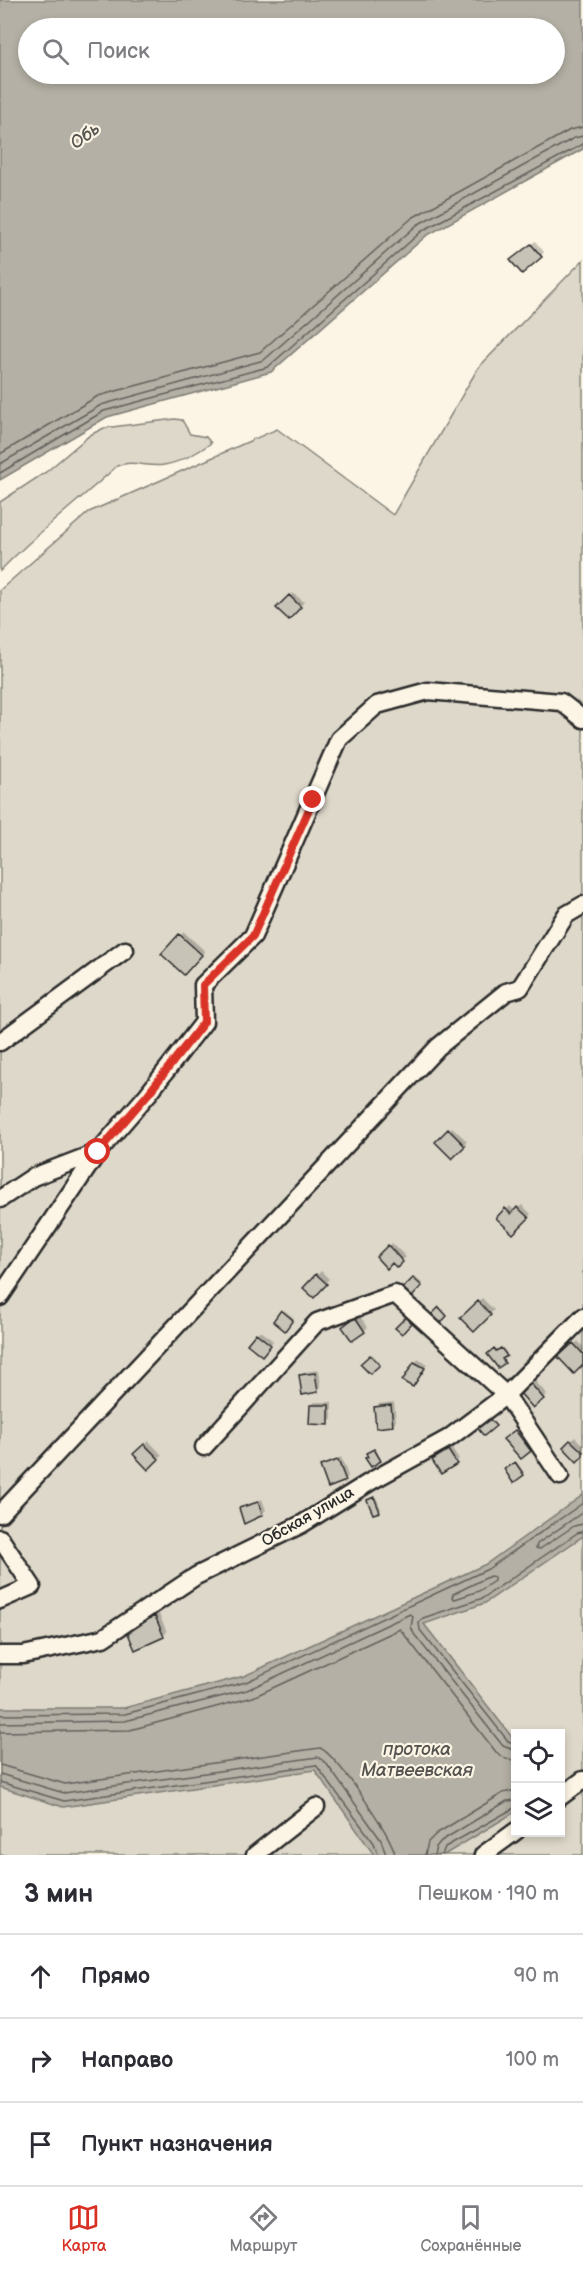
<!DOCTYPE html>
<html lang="ru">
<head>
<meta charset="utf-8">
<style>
	body { margin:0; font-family:"Balsamiq Sans",sans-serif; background:#f2f2f3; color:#2b2b33 }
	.controls { position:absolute; right:18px; bottom:18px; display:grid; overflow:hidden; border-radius:0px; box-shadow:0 3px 9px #0003 }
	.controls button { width:54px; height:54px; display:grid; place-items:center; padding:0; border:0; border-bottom:2px solid #e1e1e2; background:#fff; color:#2b2b33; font:30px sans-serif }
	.stop { position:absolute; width:18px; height:18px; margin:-14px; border:4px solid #d93025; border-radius:50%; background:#fff }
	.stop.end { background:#d93025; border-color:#fff; box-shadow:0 2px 6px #0008 }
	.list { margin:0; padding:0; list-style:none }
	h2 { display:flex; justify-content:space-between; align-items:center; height:78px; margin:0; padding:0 24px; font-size:26px }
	h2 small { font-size:20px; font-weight:400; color:#7c7c81 }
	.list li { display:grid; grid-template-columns:39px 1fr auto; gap:18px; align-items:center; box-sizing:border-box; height:84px; padding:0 24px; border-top:2px solid #e1e1e2 }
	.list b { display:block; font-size:22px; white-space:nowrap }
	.list em { font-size:20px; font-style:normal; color:#7c7c81 }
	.icon { flex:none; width:33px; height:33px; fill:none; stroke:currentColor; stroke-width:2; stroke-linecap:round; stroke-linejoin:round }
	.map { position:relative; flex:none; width:583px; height:1855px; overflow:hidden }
	.search { position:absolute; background:#fff; box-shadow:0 3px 9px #0003; left:18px; right:18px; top:18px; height:66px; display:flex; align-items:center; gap:15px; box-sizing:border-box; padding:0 21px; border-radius:33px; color:#7c7c81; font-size:22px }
	.sheet { height:330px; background:#fff }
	nav { display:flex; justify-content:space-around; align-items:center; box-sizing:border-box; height:84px; border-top:2px solid #e1e1e2; background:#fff; font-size:16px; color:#7c7c81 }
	nav a { display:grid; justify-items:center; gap:3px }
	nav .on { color:#d93025 }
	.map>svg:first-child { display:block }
	.green { fill:#ded8ca; stroke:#84827a; stroke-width:1.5; fill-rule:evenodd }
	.water { fill:#b4b0a5; stroke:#7d7b74; stroke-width:1.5; fill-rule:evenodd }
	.shadow { fill:#0003 }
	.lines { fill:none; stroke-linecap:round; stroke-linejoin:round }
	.shore { stroke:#62605c; stroke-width:1.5 }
	.building { fill:#c8c3b7; stroke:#2b2b2b; stroke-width:1.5 }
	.minor-casing { stroke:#2b2b2b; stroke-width:21 }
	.minor { stroke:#fcf5e5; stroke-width:16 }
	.route { stroke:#d93025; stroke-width:8 }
	.labels { text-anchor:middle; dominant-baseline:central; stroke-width:4.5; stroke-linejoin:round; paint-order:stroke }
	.street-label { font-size:16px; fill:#2b2b2b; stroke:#fcf5e5 }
	.water-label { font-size:18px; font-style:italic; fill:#545350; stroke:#fcf5e5 }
</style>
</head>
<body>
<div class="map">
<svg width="583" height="1855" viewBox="0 0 583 1855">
	<rect width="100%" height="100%" fill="#fcf5e5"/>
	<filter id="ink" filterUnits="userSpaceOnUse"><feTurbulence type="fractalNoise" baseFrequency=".0167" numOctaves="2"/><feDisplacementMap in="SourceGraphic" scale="12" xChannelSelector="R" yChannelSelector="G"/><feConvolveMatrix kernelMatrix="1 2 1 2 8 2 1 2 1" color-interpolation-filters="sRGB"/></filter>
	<g filter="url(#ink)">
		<path class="green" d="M583 260V1855H0V590L89 512 277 429 393 515 478 368ZM516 1734H560V1832H516Z
			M175 419 182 420 190 434 206 437 211 443C197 453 182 462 164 465 148 468 132 459 117 466 78 502 36 533 0 571V502L46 472 90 435 104 428Z"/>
		<path class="water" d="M0 0H583V149L426 236 271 372 107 417 0 480ZM28 28H554V74H28Z
			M583 1495V1536L485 1603 424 1624 515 1741V1812L444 1855H374L315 1770 63 1807 0 1787V1708H124L244 1676 486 1564Z"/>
		<path class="shadow" d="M535 241 544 252 541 256 516 257Z
			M293 593 304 602 289 618 278 608Z
			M184 932 205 951 184 973 163 954Z
			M452 1127 467 1141 452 1157 437 1142Z
			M522 1205 531 1214 513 1232 498 1218 510 1206 515 1211Z
			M392 1243 406 1257 397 1266 392 1261 378 1257Z
			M321 1271 329 1279 314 1296 305 1288Z
			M416 1278 423 1284 412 1295 405 1288Z
			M482 1298 494 1310 474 1330 462 1318Z
			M284 1310 294 1318 284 1329 275 1321Z
			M359 1315 368 1327 364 1331 347 1323Z
			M260 1330 273 1341 266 1350 257 1334Z
			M578 1341 583 1347V1363L561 1357Z
			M496 1348 498 1351 503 1348 507 1353 503 1357 505 1360 498 1366 489 1354Z
			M372 1354 380 1362 370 1372 362 1364Z
			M418 1359 427 1364 413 1385 415 1363Z
			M319 1370 321 1387 318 1390 304 1393 301 1376 304 1372Z
			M535 1381 547 1394 533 1406 522 1393Z
			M315 1402H332V1419L328 1423 311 1405Z
			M394 1402 396 1421 392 1425 376 1407 379 1404Z
			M520 1427 534 1446 530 1450 509 1435Z
			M575 1437 583 1445V1454L565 1447Z
			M149 1441 162 1455 148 1468 135 1454Z
			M452 1448 459 1459 456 1462 437 1457Z
			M376 1449 381 1459 380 1460 370 1456 369 1452Z
			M341 1457 348 1476 345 1480 322 1466Z
			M517 1462 524 1472 513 1480 507 1468Z
			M376 1497 381 1509 379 1510 370 1499Z
			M262 1499 266 1510 256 1519 245 1522 241 1509Z
			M159 1614 167 1632 163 1636 131 1626Z"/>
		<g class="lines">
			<path class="shore" d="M0 454 98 396 260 352 412 218 570 130 583 127
				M0 464 101 405 264 360 417 225 574 138 583 136
				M0 473 104 411 268 367 422 231 583 144
				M583 1512 537 1544 536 1548 540 1549 574 1526 583 1524
				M490 1576 494 1577V1581L479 1591 455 1599 452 1598 453 1594Z
				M0 1715 125 1714 246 1682 488 1569 583 1503
				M0 1723 125 1721 247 1690 410 1614 413 1616 411 1627 414 1634 503 1746 516 1751
				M0 1732 130 1730 253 1697 400 1629 496 1752 506 1759 516 1760
				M516 1744 508 1741 420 1630 419 1623 423 1618 483 1598 577 1533 583 1531
				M0 1765 65 1784 320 1748C336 1754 394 1838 395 1855
				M0 1774 64 1793 318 1757 326 1763 381 1840 386 1855
				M0 1782 64 1801 316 1765 374 1843 378 1855
				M425 1855 428 1842 436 1834 503 1793 516 1790
				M434 1855 436 1847 441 1841 507 1801 516 1800
				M442 1855 445 1847 516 1807"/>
		</g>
		<path class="building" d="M531 244 542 257 522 274 510 260Z
			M289 595 301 607 289 620 276 608Z
			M179 934 202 955 184 975 161 954Z
			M448 1129 465 1146 452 1159 435 1142Z
			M517 1207 529 1218 513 1234 496 1218 505 1208 511 1214Z
			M388 1245 403 1262 397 1268 392 1263 387 1269 376 1257Z
			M316 1274 327 1284 314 1298 303 1288Z
			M413 1278 422 1286 412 1297 403 1288Z
			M478 1301 491 1315 474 1332 460 1318Z
			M439 1307 447 1316 436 1328 427 1319Z
			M281 1310 293 1320 285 1331 273 1321Z
			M355 1317 365 1332 352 1341 342 1327Z
			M406 1317 412 1323 402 1334 395 1328Z
			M256 1333 271 1345 262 1356 247 1344Z
			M573 1343 583 1354V1365L574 1374 558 1357Z
			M494 1348 496 1351 501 1348 507 1356 502 1359 505 1363 498 1368 487 1354Z
			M370 1355 380 1365 370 1374 360 1364Z
			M414 1362 425 1368 413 1387 402 1381Z
			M315 1373 318 1392 302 1395 299 1375Z
			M531 1384 544 1399 533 1408 520 1393Z
			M310 1405H329V1425L309 1424Z
			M391 1405 393 1426 376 1428 374 1407Z
			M486 1415 496 1426 484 1436 474 1424Z
			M515 1430 531 1451 521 1459 503 1439Z
			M570 1440 583 1452V1456L577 1462 563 1447Z
			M144 1444 159 1459 148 1470 133 1454Z
			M374 1449 381 1461 371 1467 365 1458 368 1457 366 1453Z
			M448 1450 457 1464 441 1474 432 1460Z
			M338 1460 346 1481 328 1488 320 1466Z
			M515 1462 524 1475 513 1483 504 1469Z
			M374 1497 380 1512 373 1514 367 1500Z
			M258 1502 263 1515 244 1524 239 1508Z
			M155 1616 164 1637 135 1650 126 1629Z"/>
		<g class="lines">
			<defs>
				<path id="minor" d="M0 1042 125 950
					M0 1199 33 1177 98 1152
					M0 1297 98 1152 148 1094 204 1022 203 985 253 936 339 739 377 705 428 691 561 702 583 719
					M204 1447 317 1322 395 1294 506 1395 560 1476
					M0 1514 438 1047 506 992 520 988 566 915 583 905
					M0 1538 32 1586 0 1600
					M0 1655H23L103 1638 196 1576 302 1524 373 1480 449 1438 506 1395 583 1317
					M560 1797 583 1780
					M255 1855 316 1807
					M483 1855 516 1831"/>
			</defs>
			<use href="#minor" class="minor-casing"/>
			<use href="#minor" class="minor"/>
		</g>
	</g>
	<g class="lines" filter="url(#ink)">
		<path class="route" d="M98 1152 148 1094 204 1022 203 985 253 936 313 800"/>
	</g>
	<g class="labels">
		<g class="street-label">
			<text transform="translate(308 1517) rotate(-30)">Обская улица</text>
		</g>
		<g class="water-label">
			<text transform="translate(85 136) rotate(-36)">Обь</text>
			<text x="417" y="1749">протока<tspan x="417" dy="21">Матвеевская</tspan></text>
		</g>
	</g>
</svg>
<div class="controls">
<button><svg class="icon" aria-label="locate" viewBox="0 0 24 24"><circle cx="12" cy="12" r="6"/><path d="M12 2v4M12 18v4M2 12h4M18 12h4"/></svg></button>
<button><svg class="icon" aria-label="layers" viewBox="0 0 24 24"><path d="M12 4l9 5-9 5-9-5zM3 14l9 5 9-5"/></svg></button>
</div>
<div class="stop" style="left:98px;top:1152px"></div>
<div class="stop end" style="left:313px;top:800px"></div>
<div class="search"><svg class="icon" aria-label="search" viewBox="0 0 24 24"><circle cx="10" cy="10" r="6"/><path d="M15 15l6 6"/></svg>Поиск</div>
</div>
<section class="sheet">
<h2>3 мин<small>Пешком · 190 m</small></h2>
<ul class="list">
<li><svg class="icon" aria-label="ahead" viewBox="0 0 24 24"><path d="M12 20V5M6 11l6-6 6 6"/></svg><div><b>Прямо</b></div><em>90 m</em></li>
<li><svg class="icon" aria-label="right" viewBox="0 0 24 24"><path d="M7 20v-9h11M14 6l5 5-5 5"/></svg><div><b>Направо</b></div><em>100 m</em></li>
<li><svg class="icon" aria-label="arrive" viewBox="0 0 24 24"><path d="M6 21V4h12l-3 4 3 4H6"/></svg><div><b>Пункт назначения</b></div></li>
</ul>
</section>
<nav>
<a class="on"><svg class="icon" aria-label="map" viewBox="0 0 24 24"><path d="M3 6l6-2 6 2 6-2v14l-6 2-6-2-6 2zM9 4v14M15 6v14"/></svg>Карта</a>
<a><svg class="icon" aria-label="directions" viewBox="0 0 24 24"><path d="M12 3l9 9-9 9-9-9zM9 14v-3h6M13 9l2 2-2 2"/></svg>Маршрут</a>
<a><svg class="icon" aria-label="saved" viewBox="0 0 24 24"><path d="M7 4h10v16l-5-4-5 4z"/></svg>Сохранённые</a>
</nav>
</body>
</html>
